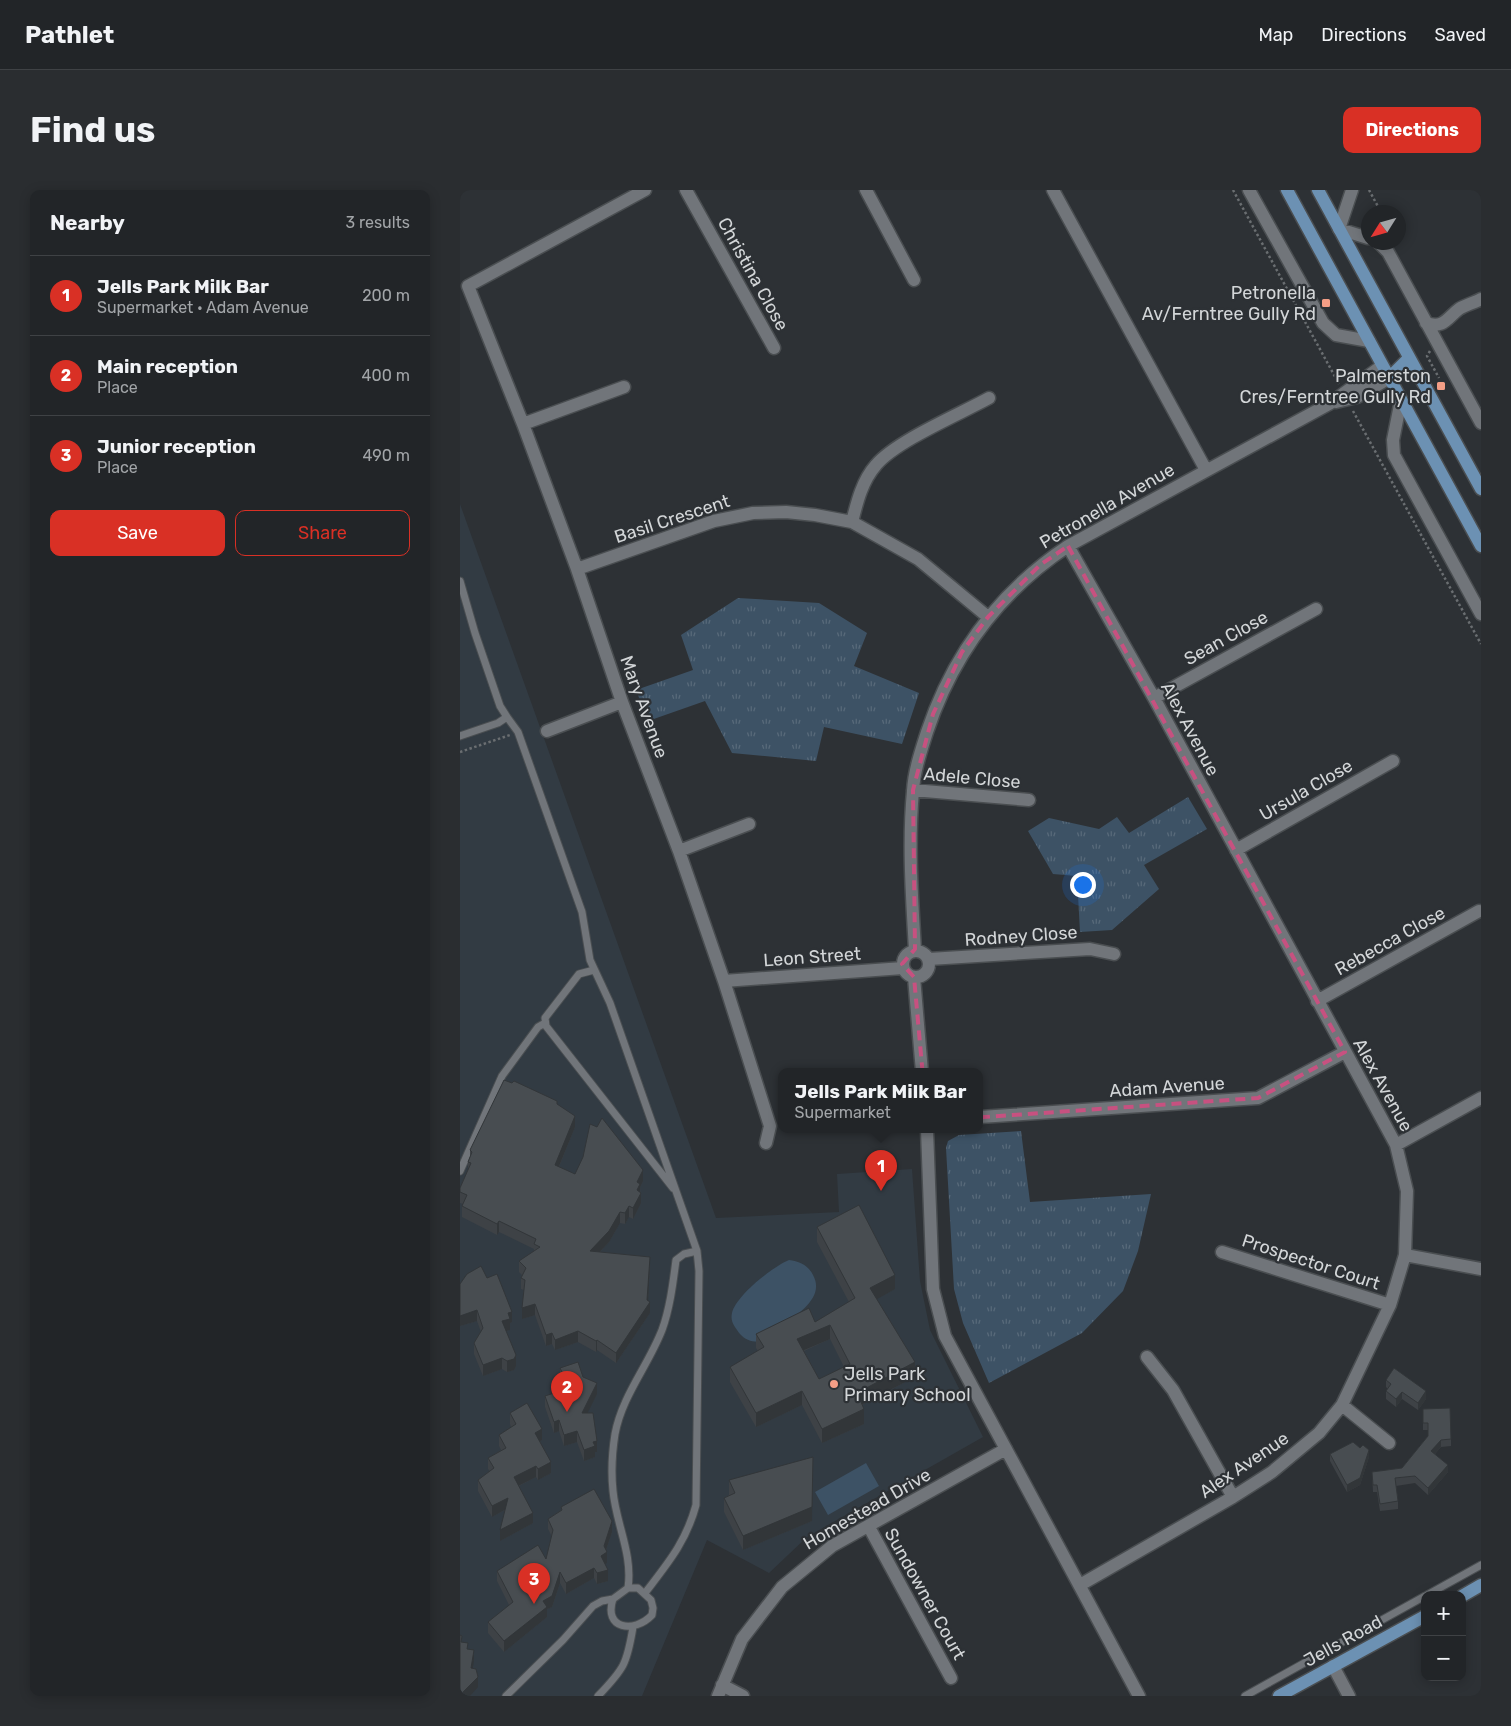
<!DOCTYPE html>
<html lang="en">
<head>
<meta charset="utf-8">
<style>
	body { margin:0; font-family:Rubik,sans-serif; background:#2a2d30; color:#f1f3f6 }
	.controls { position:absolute; right:15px; bottom:15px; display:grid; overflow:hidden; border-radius:10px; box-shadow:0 2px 12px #0003 }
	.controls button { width:45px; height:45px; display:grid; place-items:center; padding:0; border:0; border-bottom:1px solid #3f4245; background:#222528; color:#f1f3f6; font:25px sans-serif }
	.compass { position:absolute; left:901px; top:15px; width:45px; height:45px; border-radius:50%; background:#222528; box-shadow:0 2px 12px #0003; rotate:233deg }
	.you { position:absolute; left:622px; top:694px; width:18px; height:18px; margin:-12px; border:4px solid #fff; border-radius:50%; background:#1a73e8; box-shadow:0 0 0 8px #1a73e833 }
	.badge { display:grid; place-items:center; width:32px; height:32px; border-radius:50%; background:#d93025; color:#fff; font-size:16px; font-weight:700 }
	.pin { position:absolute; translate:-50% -41px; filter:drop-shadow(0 1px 2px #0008) }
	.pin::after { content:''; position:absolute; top:26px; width:18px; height:15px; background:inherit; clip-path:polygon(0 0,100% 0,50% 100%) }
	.popup { position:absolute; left:318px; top:878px; width:205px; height:65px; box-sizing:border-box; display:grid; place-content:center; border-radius:10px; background:#222528; filter:drop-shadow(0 1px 4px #0005); font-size:16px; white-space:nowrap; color:#a2a5a8 }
	.popup b { font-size:19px; color:#f1f3f6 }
	.popup::after { content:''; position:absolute; left:50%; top:100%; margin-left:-10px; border:10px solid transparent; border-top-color:#222528 }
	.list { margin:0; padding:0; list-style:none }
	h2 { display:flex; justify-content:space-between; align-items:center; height:65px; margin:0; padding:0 20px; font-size:21px }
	h2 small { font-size:16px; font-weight:400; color:#a2a5a8 }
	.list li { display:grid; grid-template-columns:32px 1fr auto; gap:15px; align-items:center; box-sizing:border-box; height:80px; padding:0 20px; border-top:1px solid #3f4245 }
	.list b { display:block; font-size:19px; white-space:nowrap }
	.list p { margin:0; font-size:16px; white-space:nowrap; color:#a2a5a8 }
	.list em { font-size:16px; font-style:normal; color:#a2a5a8 }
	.actions { display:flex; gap:10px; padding:15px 20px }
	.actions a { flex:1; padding:11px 0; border:1px solid #d93025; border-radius:10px; text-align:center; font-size:18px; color:#d93025 }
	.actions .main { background:#d93025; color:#fff }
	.map { position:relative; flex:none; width:1021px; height:1506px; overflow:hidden; border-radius:10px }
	header { display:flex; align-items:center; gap:30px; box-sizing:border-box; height:70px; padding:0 25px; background:#222528; border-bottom:1px solid #3f4245 }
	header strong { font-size:24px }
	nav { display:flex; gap:28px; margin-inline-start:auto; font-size:18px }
	.intro { display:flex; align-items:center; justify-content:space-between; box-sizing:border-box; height:120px; padding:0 30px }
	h1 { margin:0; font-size:35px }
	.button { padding:12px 22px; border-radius:10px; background:#d93025; color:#fff; font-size:18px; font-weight:700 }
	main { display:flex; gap:30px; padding:0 30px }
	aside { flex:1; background:#222528; border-radius:10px; box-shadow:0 2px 12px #0003 }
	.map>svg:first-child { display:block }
	.built { fill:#323b43 }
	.grass { fill:url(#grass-tufts) }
	.pitch { fill:#3d5265 }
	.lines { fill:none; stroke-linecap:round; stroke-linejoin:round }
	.lane-casing { stroke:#4a4e51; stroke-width:9 }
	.street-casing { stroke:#4a4e51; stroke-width:15 }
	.primary-casing { stroke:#4a4e51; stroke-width:15 }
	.path { stroke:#6a6e71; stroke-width:2.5; stroke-dasharray:2.5 2.5; stroke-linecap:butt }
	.lane { stroke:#71757a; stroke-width:7 }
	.street { stroke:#71757a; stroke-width:12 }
	.primary { stroke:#6c91b3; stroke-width:12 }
	.wall { fill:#3e4246; fill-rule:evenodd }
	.shaded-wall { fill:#323639 }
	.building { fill:#484d51; stroke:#323639; fill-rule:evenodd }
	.marked { fill:none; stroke:#c75180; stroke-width:4; stroke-dasharray:10 6; stroke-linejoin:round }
	.poi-dot { fill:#f49e86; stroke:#2d3135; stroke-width:2 }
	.labels { text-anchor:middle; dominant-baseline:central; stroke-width:4.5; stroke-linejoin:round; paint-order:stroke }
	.street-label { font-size:18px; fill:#d3d6d8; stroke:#2d3135 }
	.poi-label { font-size:18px; fill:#d3d6d8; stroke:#2d3135; text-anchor:end }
</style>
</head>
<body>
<header>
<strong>Pathlet</strong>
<nav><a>Map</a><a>Directions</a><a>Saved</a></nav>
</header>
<div class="intro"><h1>Find us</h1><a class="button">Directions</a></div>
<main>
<aside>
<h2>Nearby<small>3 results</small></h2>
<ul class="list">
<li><span class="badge">1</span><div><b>Jells Park Milk Bar</b><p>Supermarket · Adam Avenue</p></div><em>200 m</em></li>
<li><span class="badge">2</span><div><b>Main reception</b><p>Place</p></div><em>400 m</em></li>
<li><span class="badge">3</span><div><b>Junior reception</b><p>Place</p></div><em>490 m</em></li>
</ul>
<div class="actions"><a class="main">Save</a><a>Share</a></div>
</aside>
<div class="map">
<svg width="1021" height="1506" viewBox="0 0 1021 1506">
	<defs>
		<pattern id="grass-tufts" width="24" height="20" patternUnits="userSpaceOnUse" patternTransform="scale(1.25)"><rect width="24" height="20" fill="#3d5265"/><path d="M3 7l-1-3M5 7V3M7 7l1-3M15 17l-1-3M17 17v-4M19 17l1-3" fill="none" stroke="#586a7a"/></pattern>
	</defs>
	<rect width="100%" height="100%" fill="#2d3135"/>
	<path class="built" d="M0 314 256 1028 379 1022 377 984 452 979 460 1091 470 1140 523 1247 347 1347 309 1383 247 1350 182 1506H0Z"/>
	<path class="grass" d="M278 408 359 413 407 443 394 476 459 503 442 554 364 537 356 571 272 563 245 511 188 531 176 500 233 480 221 445Z
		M728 607 747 639 684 675 699 699 652 740 620 742 617 686 593 684 568 641 589 628 639 639 657 627 669 643Z
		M561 941 570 1012 691 1004 678 1061 663 1101 622 1143 529 1193 503 1133 494 1099 486 958 488 951 499 945Z"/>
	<path class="pitch" d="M329 1070C339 1071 348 1075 353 1085 365 1107 339 1122 324 1136 319 1141 311 1150 304 1151 295 1153 286 1151 280 1144 275 1137 270 1132 272 1123 276 1106 312 1077 329 1070Z
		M406 1273 419 1296 368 1325 355 1302Z"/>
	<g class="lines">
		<defs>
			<path id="lane" d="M0 391 15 443 40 516 47 527
				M0 546 38 533 47 527 58 542 122 722 130 770 150 813 237 1061 239 1081 236 1315C226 1352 208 1373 185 1403
				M134 780 119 784 85 828 86 836 213 998
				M0 981 42 886 78 837 85 833
				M168 1398C173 1364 156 1334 153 1301 151 1282 152 1263 155 1244 162 1206 188 1176 202 1140 210 1118 213 1093 216 1070L224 1064 237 1061
				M967 1405 1021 1375
				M46 1506 103 1450 133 1416 142 1411 153 1409 168 1398H178L191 1410 193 1418 192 1425C174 1444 143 1439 153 1409
				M138 1506C164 1479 167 1474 173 1437
				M785 1506 965 1406"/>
			<path id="street" d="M185 0 8 96 63 234 117 379 162 512 219 661 264 791 310 936 306 953
				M226 0 314 158
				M406 0 454 90
				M593 0 746 280
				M789 0 863 133 876 145 909 151
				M892 0 879 39 908 48
				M918 52 928 62 1021 233
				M966 133C984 139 987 128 999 119 1005 115 1014 113 1021 109
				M941 210 933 250 934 265 1021 424
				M876 212 897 207 929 188
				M63 234 164 197
				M392 332C397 312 402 291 416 275 436 251 500 224 529 208
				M608 356 694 508 936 955 947 1001 945 1065 930 1115 882 1215 859 1243 812 1282 773 1307 620 1395
				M117 379 254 331 293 323 326 322 355 325 392 332 458 369 528 427
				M694 508 856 419
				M87 541 162 512
				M453 600 569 610
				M776 660 933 571
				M219 661 289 634
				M455 760C452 708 448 654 453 601 454 581 461 561 467 542 493 464 539 402 608 356L869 214 922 176
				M443 774a13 13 0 1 1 26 0a13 13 0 1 1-26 0Z
				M469 769 630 759 654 764
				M454 787 462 882
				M264 791 443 778
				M857 811 1019 721
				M520 927 798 908 885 862
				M467 940 473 1099 485 1146 679 1506
				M936 955 1021 908
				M762 1062 930 1115
				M945 1065 1021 1079
				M687 1167 713 1200 773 1307
				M882 1215 929 1253
				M409 1337 491 1488
				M873 1476 889 1506
				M262 1495 283 1506
				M258 1506 282 1449 322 1397 372 1356 546 1259"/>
			<path id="primary" d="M827 0 1021 356
				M858 0 1021 299
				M929 188 949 168
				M1002 1406 1021 1395
				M819 1506 965 1426"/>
		</defs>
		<use href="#lane" class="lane-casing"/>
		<use href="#street" class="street-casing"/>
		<use href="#primary" class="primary-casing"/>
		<path class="path" d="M773 0 879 194
			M909 0 921 22
			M970 161 967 166 979 188
			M893 221 1021 454
			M0 562 50 545"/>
		<use href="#lane" class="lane"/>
		<use href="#street" class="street"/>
		<use href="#primary" class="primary"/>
	</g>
	<path class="wall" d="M97 915 115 937 99 977 115 984 183 991 180 997 181 1013 173 1029 169 1027 165 1034 160 1033 149 1052 140 1062 190 1078 188 1111 190 1123 156 1173 137 1160 136 1162 118 1152 95 1160 92 1154 86 1156 75 1125 62 1129 64 1100 61 1099V1088L62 1085 59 1082V1071L74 1061V1059L39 1042 37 1045 2 1027V1016L3 1014 0 1013V998L8 980V972L10 967V960Z
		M357 1037 435 1099 416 1109 455 1187 402 1215 404 1234 362 1253 342 1215 296 1237 270 1192V1177L298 1161 296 1158V1144L355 1132 389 1112 357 1052ZM370 1149 384 1177 359 1189 344 1161Z
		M27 1088 52 1132 50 1133V1140L46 1141 56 1176 54 1180 47 1182 42 1179 23 1186 14 1164V1153L21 1142 17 1131 0 1136V1094Z
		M100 1178 123 1187 137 1204 127 1223 137 1262H135V1267L124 1271 117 1252 104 1256 99 1241 94 1243 85 1217V1206L94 1203 100 1189Z
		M926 1190 966 1209 958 1220 942 1209 936 1217 926 1209V1201L928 1199 926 1197Z
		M963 1219 991 1249V1256L981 1257 975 1264 988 1282 968 1305 955 1293 936 1296 938 1311V1319L920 1321 917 1302H913L912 1282 942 1278 968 1246V1240H963Z
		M50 1223 82 1250 80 1251 91 1283 78 1290 76 1287 59 1296 73 1333 40 1351 45 1320 32 1327 18 1301V1290L30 1281 28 1279V1268L41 1260 39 1256V1245L51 1237 50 1234Z
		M870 1264 909 1267 900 1295 887 1302 870 1271Z
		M269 1290 352 1331 283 1360 264 1322V1308L269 1305Z
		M101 1317 152 1342 146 1360 147 1373 145 1374 148 1391 137 1394 134 1388 106 1404 100 1393 92 1417 87 1419V1427L44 1462 28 1443V1432L49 1415 37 1391V1381L86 1369 92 1347 88 1339V1329L101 1320Z"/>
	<path class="shaded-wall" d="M115 926V937L95 986V975Z
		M183 980V991L180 997V1005L177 1011V992Z
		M181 1003V1013L173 1029V1018Z
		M169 1016V1027L165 1034V1023Z
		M160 1022V1033L149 1052 130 1072V1061Z
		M39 1031V1042L37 1045V1034Z
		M190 1067 188 1115 190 1112V1123L156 1173V1163Z
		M435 1085V1099L410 1113V1098Z
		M75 1114V1125L62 1129V1118Z
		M17 1120V1131L0 1136V1126Z
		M52 1122V1132L50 1133V1140L42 1142V1131L48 1123Z
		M370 1135V1149L337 1163V1149Z
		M118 1141V1152L95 1160V1150Z
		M92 1143V1154L86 1156V1145Z
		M137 1150V1160L136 1162V1151Z
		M56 1165V1176L54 1180 47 1182V1171Z
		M42 1168V1179L23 1186V1175Z
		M455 1172V1187L397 1217V1203Z
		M137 1193V1204L122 1234V1223Z
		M342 1201V1215L296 1237V1223Z
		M966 1201V1209L958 1220V1213Z
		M942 1202V1209L936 1217V1209Z
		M404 1219V1234L362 1253V1239Z
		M99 1230V1241L94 1243V1232Z
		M82 1239V1250L75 1254V1243Z
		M117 1241V1252L104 1256V1245Z
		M981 1250V1257L971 1268V1261Z
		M137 1251V1262H135V1267L124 1271V1260L133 1252Z
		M909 1260V1267L900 1295 887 1302V1295Z
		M353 1267 352 1331 283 1360V1346Z
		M91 1272V1283L78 1290V1279Z
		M988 1275V1282L968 1305V1298Z
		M76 1276V1287L54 1298V1287Z
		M48 1308V1318L32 1327V1316Z
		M73 1323V1333L40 1351V1340Z
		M152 1331V1342L145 1363 147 1362V1373L141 1376V1366Z
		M134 1378V1388L106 1404V1393Z
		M148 1380V1391L137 1394V1383Z
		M100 1382V1393L92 1417 87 1419V1427L44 1462V1451L83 1411Z
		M14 1460V1471L11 1488V1478Z
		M18 1487V1497L10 1506H0V1505Z"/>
	<path class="building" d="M44 890 52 893 54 891 97 911V914L115 926 95 975 115 984 123 967 130 934 137 937 142 928 183 980 177 992 180 994 177 1000 181 1003 173 1018 169 1016 165 1023 160 1022 149 1041 130 1061 190 1067 187 1110 190 1112 156 1163 137 1150 136 1151 118 1141 95 1150 92 1143 86 1145 75 1114 62 1118 65 1090 61 1088 66 1078 59 1071 80 1057 74 1054 76 1049 39 1031 37 1034 2 1016 7 1005 0 1002V998L11 973 8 972 12 962 10 960Z
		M399 1015 435 1085 410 1098 455 1172 397 1203 404 1219 362 1239 342 1201 296 1223 270 1177 304 1157 296 1144 349 1118 355 1132 395 1108 357 1037ZM370 1135 390 1174 359 1189 337 1149Z
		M21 1076 27 1088 37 1084 52 1122 48 1123 50 1129 42 1131 56 1165 54 1169 47 1171 42 1168 23 1175 14 1153 23 1138 17 1120 0 1126V1094L7 1084Z
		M118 1172 123 1187 137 1193 122 1223H133L137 1251 133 1252 135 1256 124 1260 117 1241 104 1245 99 1230 94 1232 85 1206 94 1203 103 1184 100 1178Z
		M934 1178 966 1201 958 1213 942 1202 936 1209 926 1201 931 1194 926 1190Z
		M67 1213 82 1239 75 1243 91 1272 78 1279 76 1276 54 1287 73 1323 40 1340 48 1308 32 1316 18 1290 34 1278 28 1268 46 1258 39 1245 56 1234 50 1223Z
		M990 1218 991 1249 981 1250 971 1261 988 1275 968 1298 955 1286 935 1288 938 1311 920 1314 917 1295H913L912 1282 942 1278 968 1246V1233H963V1219Z
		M893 1252 900 1258 903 1255 909 1260 900 1288 887 1295 870 1264Z
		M353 1267 352 1317 283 1346 264 1308 275 1303 269 1290Z
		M134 1299 152 1331 144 1356 147 1362 141 1366 148 1380 137 1383 134 1378 106 1393 100 1382 92 1406 83 1411 87 1417 44 1451 28 1432 53 1412 37 1381 78 1355 86 1369 93 1340 88 1329 102 1320 101 1317Z
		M0 1445 2 1446 1 1452 8 1453 7 1459 14 1460 11 1478 16 1479 18 1487 0 1505Z"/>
	<path class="marked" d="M608 356 885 862 798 908 467 931 454 787 442 774 455 759 453 600 473 524 502 462 528 427 580 375Z"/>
	<g class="poi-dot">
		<rect x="861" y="108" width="10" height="10" rx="2.5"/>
		<rect x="976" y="191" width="10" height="10" rx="2.5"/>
		<circle cx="374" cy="1194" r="5"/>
	</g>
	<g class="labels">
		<g class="street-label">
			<text transform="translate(293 84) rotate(61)">Christina Close</text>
			<text transform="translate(647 316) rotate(-30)">Petronella Avenue</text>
			<text transform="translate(212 329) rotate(-18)">Basil Crescent</text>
			<text transform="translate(766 448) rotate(-29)">Sean Close</text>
			<text transform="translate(184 517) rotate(70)">Mary Avenue</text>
			<text transform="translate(730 539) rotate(62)">Alex Avenue</text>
			<text transform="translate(512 588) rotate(5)">Adele Close</text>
			<text transform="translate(846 600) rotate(-30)">Ursula Close</text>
			<text transform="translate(561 746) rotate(-4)">Rodney Close</text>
			<text transform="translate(930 751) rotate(-29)">Rebecca Close</text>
			<text transform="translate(352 767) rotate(-4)">Leon Street</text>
			<text transform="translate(923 895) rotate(61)">Alex Avenue</text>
			<text transform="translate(707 897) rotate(-4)">Adam Avenue</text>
			<text transform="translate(851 1072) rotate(18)">Prospector Court</text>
			<text transform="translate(784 1275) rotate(-34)">Alex Avenue</text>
			<text transform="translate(407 1319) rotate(-30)">Homestead Drive</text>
			<text transform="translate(465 1404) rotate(61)">Sundowner Court</text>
			<text transform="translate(883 1451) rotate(-29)">Jells Road</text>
		</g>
		<g class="poi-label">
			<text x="856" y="103">Petronella<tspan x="856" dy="21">Av/Ferntree Gully Rd</tspan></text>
			<text x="971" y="186">Palmerston<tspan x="971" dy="21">Cres/Ferntree Gully Rd</tspan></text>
			<text x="384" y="1184" text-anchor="start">Jells Park<tspan x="384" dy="21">Primary School</tspan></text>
		</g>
	</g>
</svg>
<div class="controls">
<button>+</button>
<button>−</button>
</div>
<svg class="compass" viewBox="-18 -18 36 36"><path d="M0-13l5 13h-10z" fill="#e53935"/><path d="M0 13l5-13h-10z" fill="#a2a5a8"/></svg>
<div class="you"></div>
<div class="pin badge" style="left:421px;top:1001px">1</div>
<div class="popup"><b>Jells Park Milk Bar</b>Supermarket</div>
<div class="pin badge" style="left:107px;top:1222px">2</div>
<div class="pin badge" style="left:74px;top:1414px">3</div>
</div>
</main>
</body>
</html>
